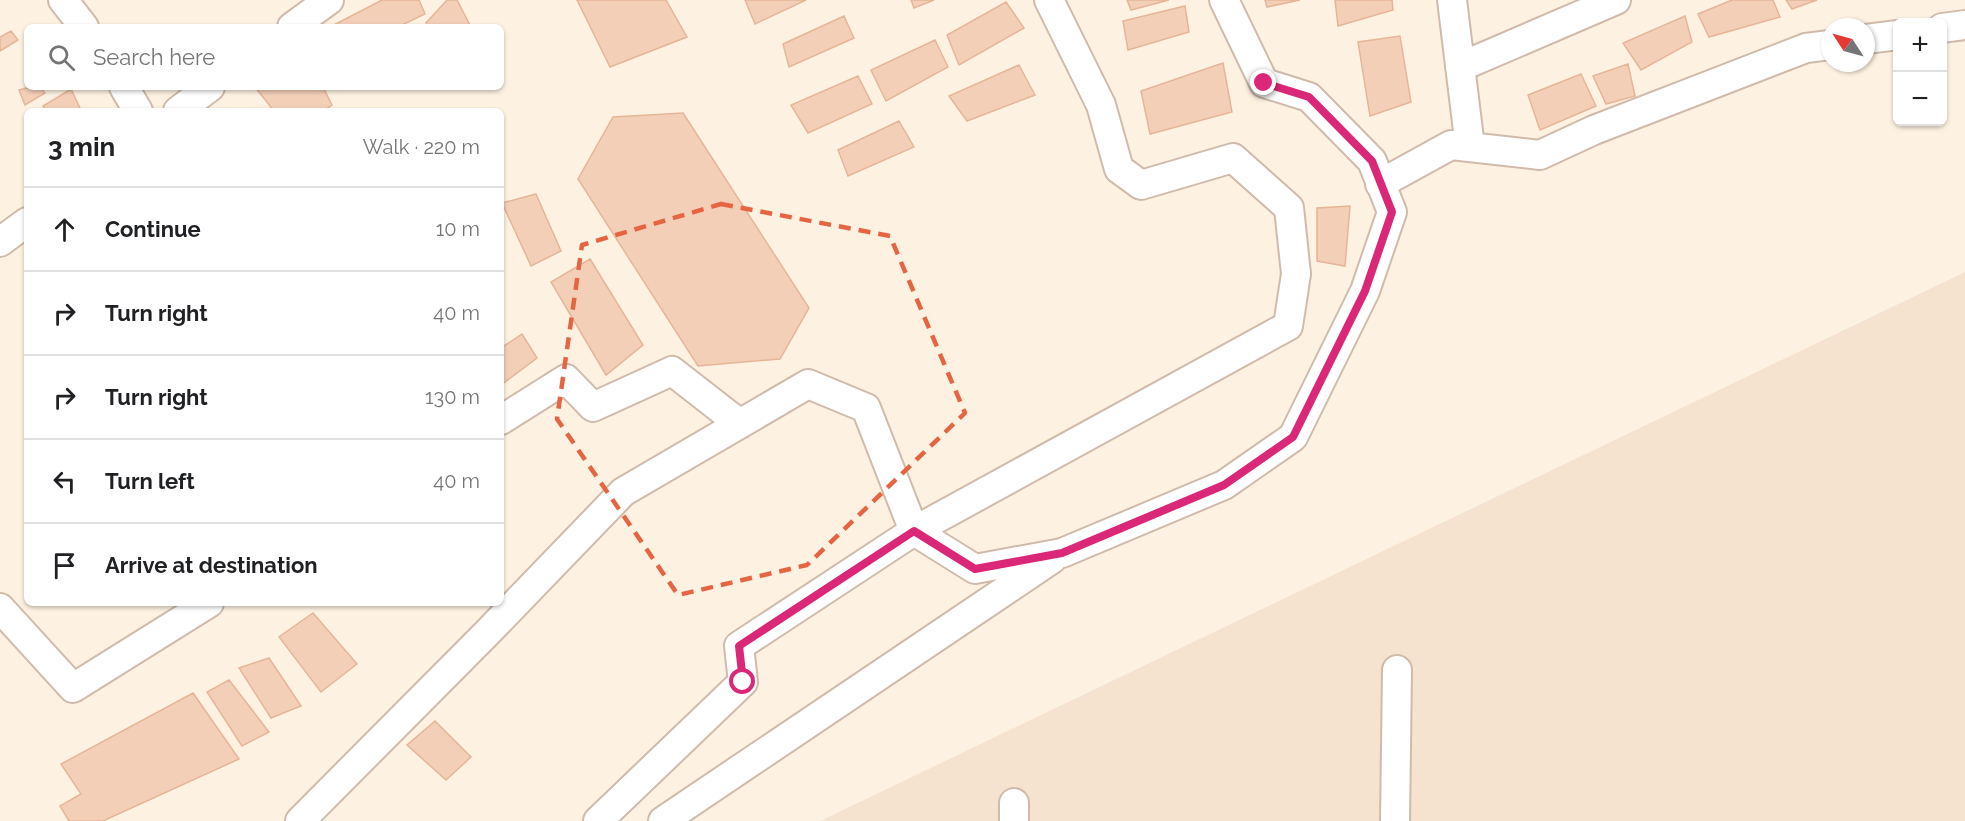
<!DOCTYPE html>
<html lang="en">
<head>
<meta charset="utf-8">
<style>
	body { margin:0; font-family:Raleway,sans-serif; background:#f2f2f2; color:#202124 }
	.controls { position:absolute; right:18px; top:18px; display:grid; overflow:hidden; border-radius:9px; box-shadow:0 2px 4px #0004 }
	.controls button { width:54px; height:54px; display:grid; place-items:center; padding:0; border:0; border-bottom:2px solid #e0e0e0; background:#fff; color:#202124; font:30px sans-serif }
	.compass { position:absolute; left:1821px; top:18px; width:54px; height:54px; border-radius:50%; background:#fff; box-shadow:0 2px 4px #0004; rotate:306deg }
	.stop { position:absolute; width:18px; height:18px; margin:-14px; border:4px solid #db2777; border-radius:50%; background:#fff }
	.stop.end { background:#db2777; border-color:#fff; box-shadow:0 2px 6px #0008 }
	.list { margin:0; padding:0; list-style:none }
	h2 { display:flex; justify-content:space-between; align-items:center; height:78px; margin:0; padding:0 24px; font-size:26px }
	h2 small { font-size:20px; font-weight:400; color:#757577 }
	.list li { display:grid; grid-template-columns:39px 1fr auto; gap:18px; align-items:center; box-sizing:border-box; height:84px; padding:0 24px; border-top:2px solid #e0e0e0 }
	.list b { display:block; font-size:22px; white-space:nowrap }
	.list em { font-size:20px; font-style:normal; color:#757577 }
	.icon { flex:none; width:33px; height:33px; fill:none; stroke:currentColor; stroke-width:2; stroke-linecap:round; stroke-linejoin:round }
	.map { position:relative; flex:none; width:1965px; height:821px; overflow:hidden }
	.search { position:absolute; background:#fff; box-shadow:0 2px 4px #0004; left:24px; top:24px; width:480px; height:66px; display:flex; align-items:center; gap:15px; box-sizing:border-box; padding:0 21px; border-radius:9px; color:#757577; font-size:22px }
	.panel { position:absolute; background:#fff; box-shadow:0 2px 4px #0004; left:24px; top:108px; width:480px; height:498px; border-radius:9px }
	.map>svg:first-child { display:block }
	.residential { fill:#f5e3d0 }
	.building { fill:#f3cfb8; stroke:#e6b598; stroke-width:1.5 }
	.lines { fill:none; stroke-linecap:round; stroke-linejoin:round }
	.street-casing { stroke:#d0bbab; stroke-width:32 }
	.street { stroke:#fff; stroke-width:28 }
	.route { stroke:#db2777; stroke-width:8 }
	.marked { fill:none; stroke:#e56542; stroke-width:4.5; stroke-dasharray:12 8; stroke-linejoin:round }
</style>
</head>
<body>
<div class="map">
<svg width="1965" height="821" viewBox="0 0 1965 821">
	<rect width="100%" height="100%" fill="#fdf2e2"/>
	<path class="residential" d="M1965 272V821H820Z"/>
	<path class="building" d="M382 0H419L425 14 398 27H330Z
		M447 0H457L471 27H428L426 23Z
		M577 0H666L687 37 610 67Z
		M745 0H806L755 24Z
		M911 0H934L914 8Z
		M1127 0H1169L1131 10Z
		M1265 0H1300L1267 7Z
		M1335 0H1392L1393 10 1338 26Z
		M1732 0H1773L1780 17 1709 37 1698 14Z
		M1786 0H1817L1792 9Z
		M1006 2 1024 28 959 65 947 35Z
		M1185 6 1189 32 1128 50 1123 21Z
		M844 16 854 38 789 67 783 44Z
		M1685 16 1692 42 1641 70 1623 43Z
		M11 31 18 40 0 51V37Z
		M1400 36 1411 102 1370 116 1358 42Z
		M935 40 948 67 886 101 871 70Z
		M1223 63 1232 112 1150 134 1141 91Z
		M1628 64 1635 96 1606 104 1593 76Z
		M1019 65 1035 95 967 121 949 96Z
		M1581 74 1596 106 1540 130 1528 95Z
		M858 76 872 104 808 133 791 105Z
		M30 87H40L45 93 25 105 19 90Z
		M255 87H323L332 105 323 111H274Z
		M71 89 80 108 77 111H46L43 106Z
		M683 113 809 308 780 359 698 366 578 179 613 117Z
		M899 121 914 147 848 176 838 150Z
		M536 194 561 251 531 266 502 203Z
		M1350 206 1345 266 1317 261V208Z
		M590 259 643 345 606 375 551 282Z
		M522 334 537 358 501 385V348Z
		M313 613 357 664 321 692 279 637Z
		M269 658 301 706 271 718 239 668Z
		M229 680 269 732 242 746 207 692Z
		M193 693 239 759 103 821H69L60 806 81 794 61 764Z
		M435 721 471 757 446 780 407 745Z"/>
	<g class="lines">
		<defs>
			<path id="street" d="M63 0 84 27
				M1049 0 1101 105 1119 169 1141 185 1233 158 1289 208 1296 274 1288 326 914 531 975 569 1062 553 1224 485 1293 437 1365 291 1392 212 1372 161 1309 97 1264 83 1224 0
				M1452 0 1470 147
				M292 27 329 0
				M1942 28 1965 25
				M1866 39 1898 35
				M1460 67 1616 0
				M124 87 138 111
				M178 111 210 87
				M1380 184 1451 145 1540 155 1594 130 1806 48 1830 45
				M0 242 27 222
				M501 420 566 379 593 407 672 371 740 424
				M0 608 73 688 209 603
				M1014 803V821
				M300 821 487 633 623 492 808 384 866 408 914 531 739 646 743 682 598 821
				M663 821 1052 559
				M1395 821 1397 670"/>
		</defs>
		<use href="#street" class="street-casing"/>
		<use href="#street" class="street"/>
	</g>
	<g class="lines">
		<path class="route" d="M743 682 739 646 914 531 975 569 1062 553 1224 485 1293 437 1365 291 1392 212 1372 161 1309 97 1264 83"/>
	</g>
	<path class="marked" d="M721 204 890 236 965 413 807 565 678 595 557 419 582 245Z"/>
</svg>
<div class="controls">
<button>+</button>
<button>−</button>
</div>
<svg class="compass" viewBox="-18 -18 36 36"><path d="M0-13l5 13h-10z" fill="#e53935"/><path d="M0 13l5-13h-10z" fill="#757577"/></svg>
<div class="stop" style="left:743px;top:682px"></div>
<div class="stop end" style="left:1264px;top:83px"></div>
<div class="search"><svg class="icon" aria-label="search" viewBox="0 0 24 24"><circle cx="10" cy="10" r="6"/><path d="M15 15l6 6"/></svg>Search here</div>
<section class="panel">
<h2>3 min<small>Walk · 220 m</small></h2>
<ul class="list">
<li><svg class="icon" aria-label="ahead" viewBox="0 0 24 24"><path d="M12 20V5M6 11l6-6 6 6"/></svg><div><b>Continue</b></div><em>10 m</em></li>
<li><svg class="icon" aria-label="right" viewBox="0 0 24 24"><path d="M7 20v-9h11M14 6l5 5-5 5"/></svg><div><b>Turn right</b></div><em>40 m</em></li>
<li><svg class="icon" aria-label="right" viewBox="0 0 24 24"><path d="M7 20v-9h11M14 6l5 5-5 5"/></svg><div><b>Turn right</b></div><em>130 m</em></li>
<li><svg class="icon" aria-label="left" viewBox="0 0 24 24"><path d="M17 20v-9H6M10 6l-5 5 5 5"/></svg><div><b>Turn left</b></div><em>40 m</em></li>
<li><svg class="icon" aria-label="arrive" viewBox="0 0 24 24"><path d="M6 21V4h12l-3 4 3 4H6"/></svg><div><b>Arrive at destination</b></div></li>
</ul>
</section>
</div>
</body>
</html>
